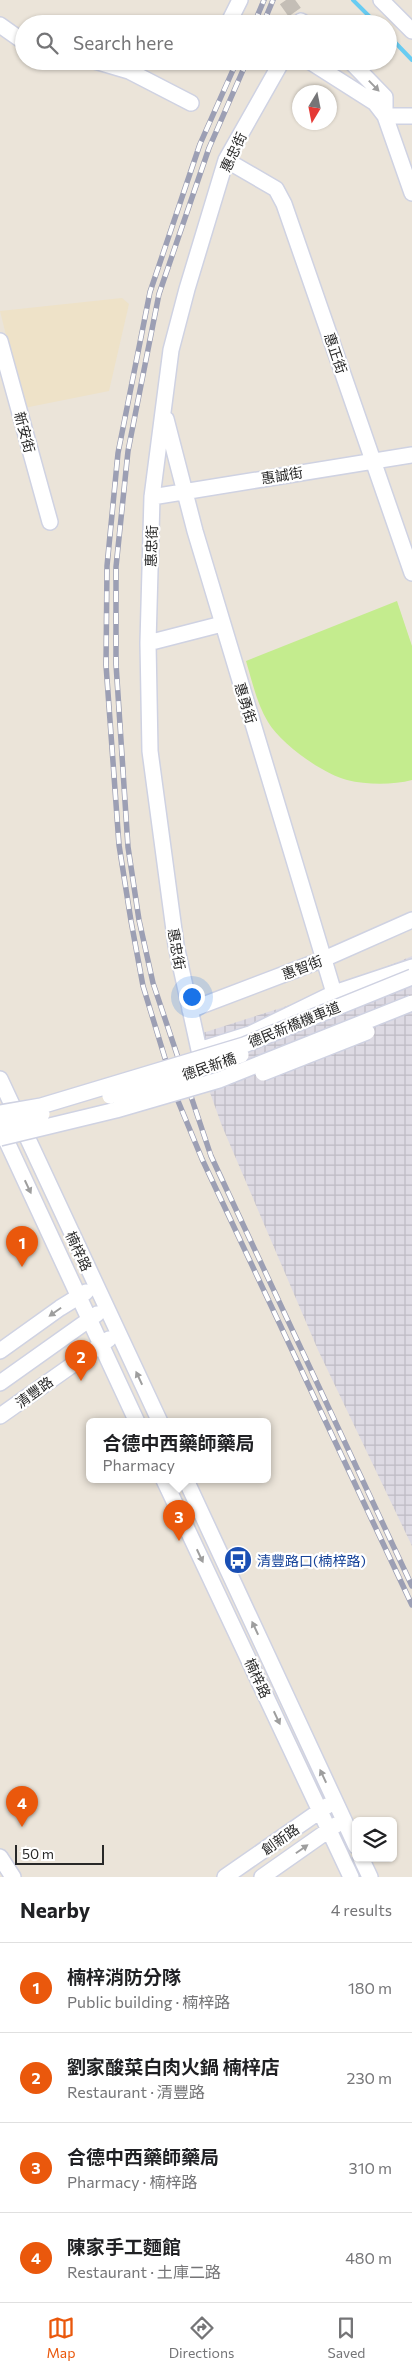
<!DOCTYPE html>
<html lang="en">
<head>
<meta charset="utf-8">
<style>
	body { margin:0; font-family:Commissioner,"Noto Sans TC",sans-serif; background:#f6f6f6; color:#202124 }
	.controls { position:absolute; right:15px; bottom:15px; display:grid; overflow:hidden; border-radius:8px; box-shadow:0 1px 4px #0004 }
	.controls button { width:45px; height:45px; display:grid; place-items:center; padding:0; border:0; border-bottom:1px solid #e0e0e0; background:#fff; color:#202124; font:25px sans-serif }
	.compass { position:absolute; left:292px; top:85px; width:45px; height:45px; border-radius:50%; background:#fff; box-shadow:0 1px 4px #0004; rotate:190deg }
	.scale { position:absolute; left:15px; bottom:12px; width:89px; box-sizing:border-box; padding-left:5px; border:2px solid #282828; border-top:0; font-size:14px; line-height:18px; white-space:nowrap; color:#282828; -webkit-text-stroke:4px #fff; paint-order:stroke }
	.you { position:absolute; left:191px; top:996px; width:18px; height:18px; margin:-12px; border:4px solid #fff; border-radius:50%; background:#1a73e8; box-shadow:0 0 0 8px #1a73e833 }
	.badge { display:grid; place-items:center; width:32px; height:32px; border-radius:50%; background:#ea580c; color:#fff; font-size:16px; font-weight:700 }
	.pin { position:absolute; translate:-50% -41px; filter:drop-shadow(0 1px 2px #0008) }
	.pin::after { content:''; position:absolute; top:26px; width:18px; height:15px; background:inherit; clip-path:polygon(0 0,100% 0,50% 100%) }
	.popup { position:absolute; left:86px; top:1418px; width:185px; height:65px; box-sizing:border-box; display:grid; place-content:center; border-radius:8px; background:#fff; filter:drop-shadow(0 1px 4px #0005); font-size:16px; white-space:nowrap; color:#757577 }
	.popup b { font-size:19px; color:#202124 }
	.popup::after { content:''; position:absolute; left:50%; top:100%; margin-left:-10px; border:10px solid transparent; border-top-color:#fff }
	.list { margin:0; padding:0; list-style:none }
	h2 { display:flex; justify-content:space-between; align-items:center; height:65px; margin:0; padding:0 20px; font-size:21px }
	h2 small { font-size:16px; font-weight:400; color:#757577 }
	.list li { display:grid; grid-template-columns:32px 1fr auto; gap:15px; align-items:center; box-sizing:border-box; height:90px; padding:0 20px; border-top:1px solid #e0e0e0 }
	.list b { display:block; font-size:19px; white-space:nowrap }
	.list p { margin:0; font-size:16px; white-space:nowrap; color:#757577 }
	.list em { font-size:16px; font-style:normal; color:#757577 }
	.icon { flex:none; width:28px; height:28px; fill:none; stroke:currentColor; stroke-width:2; stroke-linecap:round; stroke-linejoin:round }
	.map { position:relative; flex:none; width:412px; height:1877px; overflow:hidden }
	.search { position:absolute; background:#fff; box-shadow:0 1px 4px #0004; left:15px; right:15px; top:15px; height:55px; display:flex; align-items:center; gap:12px; box-sizing:border-box; padding:0 18px; border-radius:28px; color:#757577; font-size:19px }
	.sheet { height:425px; background:#fff }
	nav { display:flex; justify-content:space-around; align-items:center; box-sizing:border-box; height:70px; border-top:1px solid #e0e0e0; background:#fff; font-size:14px; color:#757577 }
	nav a { display:grid; justify-items:center; gap:2px }
	nav .on { color:#ea580c }
	.map>svg:first-child { display:block }
	.industrial { fill:url(#industrial-grid) }
	.education { fill:#eee2c8 }
	.pitch { fill:#c4ec8e }
	.lines { fill:none; stroke-linecap:round; stroke-linejoin:round }
	.stream { stroke:#68ccf2; stroke-width:4 }
	.minor-tunnel { stroke:#c4beb6; stroke-width:15; stroke-dasharray:15 8; stroke-linecap:butt }
	.minor-casing { stroke:#cfd2e2; stroke-width:18 }
	.minor { stroke:#fff; stroke-width:15 }
	.rail-casing { stroke:#9c9fb4; stroke-width:5.5 }
	.rail { stroke:#fff; stroke-width:4; stroke-dasharray:11; stroke-linecap:butt }
	.minor-bridge-casing { stroke:#cfd2e2; stroke-width:18; stroke-linecap:butt }
	.minor-bridge { stroke:#fff; stroke-width:15 }
	.oneway { fill:#9e9e9e }
	.labels { text-anchor:middle; dominant-baseline:central; stroke-width:4.5; stroke-linejoin:round; paint-order:stroke }
	.street-label { font-size:14px; fill:#282828; stroke:#fff }
	.transit-label { font-size:14px; fill:#164399; stroke:#fff; text-anchor:start }
</style>
</head>
<body>
<div class="map">
<svg width="412" height="1877" viewBox="0 0 412 1877">
	<defs>
		<pattern id="industrial-grid" width="8" height="8" patternUnits="userSpaceOnUse" patternTransform="scale(1.25)"><rect width="8" height="8" fill="#dddae3"/><path d="M0 4h8M4 0v8" fill="none" stroke="#bebbc3"/></pattern>
	</defs>
	<rect width="100%" height="100%" fill="#ebe4d9"/>
	<path class="industrial" d="M412 956V1546L318 1350 222 1126 190 1037 309 999Z"/>
	<path class="education" d="M122 298 129 304 109 391 24 408 0 311Z"/>
	<path class="pitch" d="M397 601 412 646V780C393 785 367 785 347 780 323 774 281 744 268 722 257 704 252 681 246 661Z"/>
	<g class="lines">
		<path class="stream" d="M353 0 377 24
			M388 35 412 60"/>
		<path class="minor-tunnel" d="M286 0 301 21"/>
		<defs>
			<path id="minor" d="M381 0 412 31
				M301 21 305 24
				M228 24 240 0
				M0 25 24 42
				M95 61 129 71 191 103
				M282 61 226 160 187 289 171 350 152 497 148 643 150 751 176 945 199 1050 250 1034 334 993 412 967
				M309 61 375 103 385 116 412 193
				M350 61 385 97V116H412
				M226 160 276 189 284 204 412 573
				M0 341 50 522
				M166 419 195 531 334 993
				M152 497 412 455
				M148 643 222 624
				M190 1010 324 959 412 920
				M0 1079 160 1422
				M0 1127 137 1422
				M0 1351 60 1308 86 1292
				M0 1383 97 1314
				M0 1416 109 1339
				M164 1480 351 1877
				M186 1480 356 1846
				M0 1857 13 1877
				M361 1858 370 1877
				M225 1877 327 1806
				M262 1877 336 1825"/>
		</defs>
		<use href="#minor" class="minor-casing"/>
		<use href="#minor" class="minor"/>
		<defs>
			<path id="rail" d="M254 24 264 0
				M263 24 273 0
				M237 61 200 144 150 292 118 453 107 566 106 665 119 845 131 921 143 986 178 1101 202 1159 412 1605
				M247 61 209 148 159 294 128 451 116 567V664L128 847 139 920 153 983 211 1156 412 1586"/>
		</defs>
		<use href="#rail" class="rail-casing"/>
		<use href="#rail" class="rail"/>
		<defs>
			<path id="minor-bridge" d="M263 1073 367 1032
				M110 1096 169 1080 241 1055
				M0 1113 41 1106 244 1045 412 977
				M0 1124 42 1114
				M0 1138 116 1110 219 1080 412 1003"/>
		</defs>
		<use href="#minor-bridge" class="minor-bridge-casing"/>
		<use href="#minor-bridge" class="minor-bridge"/>
	</g>
	<defs><path id="oneway-solid" d="M-6-.8H1V-3.2L6.5 0L1 3.2V.8H-6Z" transform="scale(1.25)"/></defs>
	<g class="oneway">
		<use href="#oneway-solid" transform="translate(374 86) rotate(46)"/>
		<use href="#oneway-solid" transform="translate(28 1187) rotate(65)"/>
		<use href="#oneway-solid" transform="translate(55 1312) rotate(145)"/>
		<use href="#oneway-solid" transform="translate(139 1378) rotate(-115)"/>
		<use href="#oneway-solid" transform="translate(200 1556) rotate(65)"/>
		<use href="#oneway-solid" transform="translate(255 1628) rotate(-115)"/>
		<use href="#oneway-solid" transform="translate(277 1718) rotate(65)"/>
		<use href="#oneway-solid" transform="translate(323 1776) rotate(-115)"/>
		<use href="#oneway-solid" transform="translate(302 1849) rotate(-35)"/>
	</g>
	<defs>
		<symbol id="bus-disc" viewBox="-11 -11 22 22"><circle r="9.5" fill="#1a4fb4" stroke="#fff"/><path d="M-5-6H5V4H4V6H2V4H-2V6H-4V4H-5ZM-3.5-4V0h7V-4ZM-3.5 1.2v1.5H-2V1.2ZM2 1.2v1.5H3.5V1.2Z" fill="#fff"/></symbol>
	</defs>
	<g fill-rule="evenodd">
		<use href="#bus-disc" x="222" y="1544" width="32" height="32"/>
	</g>
	<g class="labels">
		<g class="street-label">
			<text transform="translate(233 152) rotate(-65)">惠忠街</text>
			<text transform="translate(336 353) rotate(71)">惠正街</text>
			<text transform="translate(25 432) rotate(75)">新安街</text>
			<text transform="translate(282 475) rotate(-9)">惠誠街</text>
			<text transform="translate(151 546) rotate(-88)">惠忠街</text>
			<text transform="translate(246 703) rotate(73)">惠勇街</text>
			<text transform="translate(177 949) rotate(80)">惠忠街</text>
			<text transform="translate(302 967) rotate(-21)">惠智街</text>
			<text transform="translate(294 1024) rotate(-22)">德民新橋機車道</text>
			<text transform="translate(209 1066) rotate(-19)">德民新橋</text>
			<text transform="translate(79 1251) rotate(65)">楠梓路</text>
			<text transform="translate(34 1392) rotate(-36)">清豐路</text>
			<text transform="translate(258 1678) rotate(65)">楠梓路</text>
			<text transform="translate(280 1839) rotate(-35)">創新路</text>
		</g>
		<g class="transit-label">
			<text x="257" y="1560">清豐路口(楠梓路)</text>
		</g>
	</g>
</svg>
<div class="controls">
<button><svg class="icon" aria-label="layers" viewBox="0 0 24 24"><path d="M12 4l9 5-9 5-9-5zM3 14l9 5 9-5"/></svg></button>
</div>
<svg class="compass" viewBox="-18 -18 36 36"><path d="M0-13l5 13h-10z" fill="#e53935"/><path d="M0 13l5-13h-10z" fill="#757577"/></svg>
<div class="scale">50 m</div>
<div class="you"></div>
<div class="pin badge" style="left:22px;top:1267px">1</div>
<div class="pin badge" style="left:81px;top:1381px">2</div>
<div class="pin badge" style="left:179px;top:1541px">3</div>
<div class="popup"><b>合德中西藥師藥局</b>Pharmacy</div>
<div class="pin badge" style="left:22px;top:1827px">4</div>
<div class="search"><svg class="icon" aria-label="search" viewBox="0 0 24 24"><circle cx="10" cy="10" r="6"/><path d="M15 15l6 6"/></svg>Search here</div>
</div>
<section class="sheet">
<h2>Nearby<small>4 results</small></h2>
<ul class="list">
<li><span class="badge">1</span><div><b>楠梓消防分隊</b><p>Public building · 楠梓路</p></div><em>180 m</em></li>
<li><span class="badge">2</span><div><b>劉家酸菜白肉火鍋 楠梓店</b><p>Restaurant · 清豐路</p></div><em>230 m</em></li>
<li><span class="badge">3</span><div><b>合德中西藥師藥局</b><p>Pharmacy · 楠梓路</p></div><em>310 m</em></li>
<li><span class="badge">4</span><div><b>陳家手工麵館</b><p>Restaurant · 土庫二路</p></div><em>480 m</em></li>
</ul>
</section>
<nav>
<a class="on"><svg class="icon" aria-label="map" viewBox="0 0 24 24"><path d="M3 6l6-2 6 2 6-2v14l-6 2-6-2-6 2zM9 4v14M15 6v14"/></svg>Map</a>
<a><svg class="icon" aria-label="directions" viewBox="0 0 24 24"><path d="M12 3l9 9-9 9-9-9zM9 14v-3h6M13 9l2 2-2 2"/></svg>Directions</a>
<a><svg class="icon" aria-label="saved" viewBox="0 0 24 24"><path d="M7 4h10v16l-5-4-5 4z"/></svg>Saved</a>
</nav>
</body>
</html>
